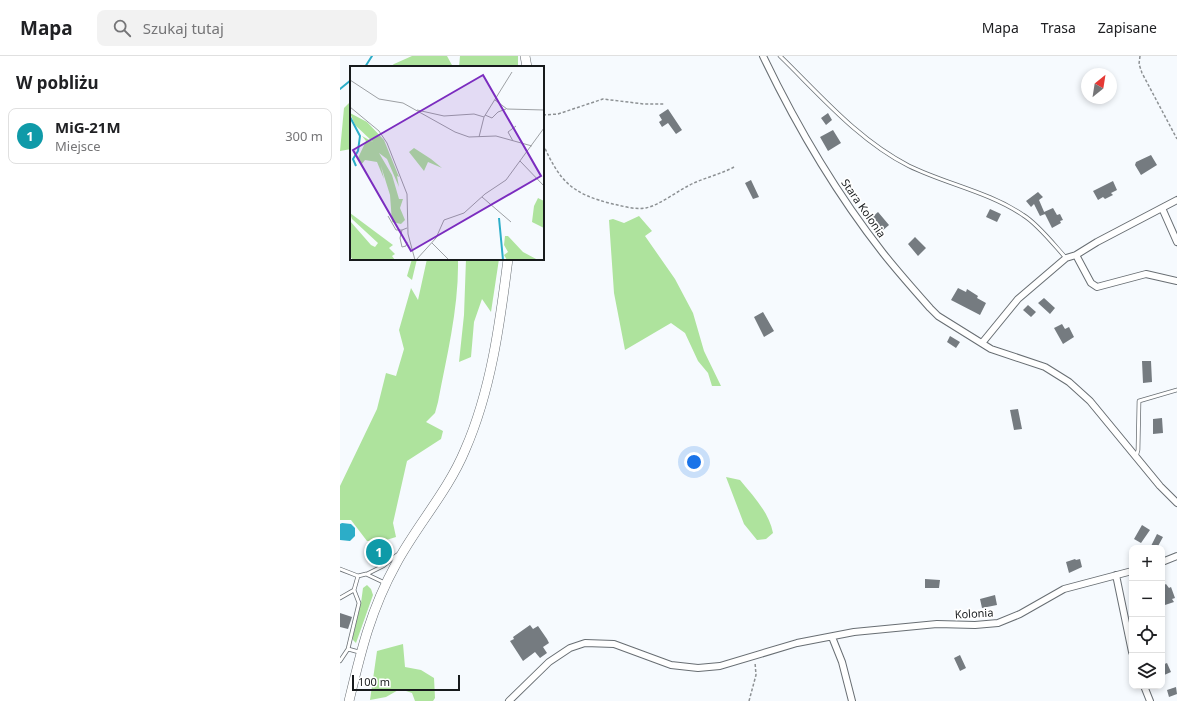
<!DOCTYPE html>
<html lang="pl">
<head>
<meta charset="utf-8">
<style>
	body { margin:0; font-family:"Noto Sans",sans-serif; background:#f2f2f2; color:#202124 }
	.controls { position:absolute; right:12px; bottom:12px; display:grid; overflow:hidden; border-radius:8px; box-shadow:0 2px 6px #0003 }
	.controls button { width:36px; height:36px; display:grid; place-items:center; padding:0; border:0; border-bottom:1px solid #e0e0e0; background:#fff; color:#202124; font:20px sans-serif }
	.compass { position:absolute; left:741px; top:12px; width:36px; height:36px; border-radius:50%; background:#fff; box-shadow:0 2px 6px #0003; rotate:30deg }
	.scale { position:absolute; left:12px; bottom:10px; width:108px; box-sizing:border-box; padding-left:4px; border:2px solid #171a1c; border-top:0; font-size:11px; line-height:14px; white-space:nowrap; color:#171a1c; -webkit-text-stroke:3px #fff; paint-order:stroke }
	.you { position:absolute; left:354px; top:406px; width:14px; height:14px; margin:-10px; border:3px solid #fff; border-radius:50%; background:#1a73e8; box-shadow:0 0 0 6px #1a73e833 }
	.badge { display:grid; place-items:center; width:26px; height:26px; border-radius:50%; background:#0f766e; color:#fff; font-size:13px; font-weight:700 }
	.pin { position:absolute; translate:-50% -50%; border:2px solid #fff; box-shadow:0 1px 4px #0006 }
	.list { margin:0; padding:0; list-style:none }
	h2 { display:flex; justify-content:space-between; align-items:center; height:52px; margin:0; padding:0 16px; font-size:17px }
	h2 small { font-size:13px; font-weight:400; color:#757577 }
	.list li { display:grid; grid-template-columns:26px 1fr auto; gap:12px; align-items:center; box-sizing:border-box; height:56px; margin:0 8px 8px; padding:0 8px; border:1px solid #e0e0e0; border-radius:8px }
	.list b { display:block; font-size:15px; white-space:nowrap }
	.list p { margin:0; font-size:13px; white-space:nowrap; color:#757577 }
	.list em { font-size:13px; font-style:normal; color:#757577 }
	.icon { flex:none; width:22px; height:22px; fill:none; stroke:currentColor; stroke-width:2; stroke-linecap:round; stroke-linejoin:round }
	.map { position:relative; flex:none; width:837px; height:645px; overflow:hidden }
	header { display:flex; align-items:center; gap:24px; box-sizing:border-box; height:56px; padding:0 20px; background:#fff; border-bottom:1px solid #e0e0e0 }
	header strong { font-size:19px }
	nav { display:flex; gap:22px; margin-inline-start:auto; font-size:14px }
	.search { width:280px; height:36px; background:#f2f2f2; display:flex; align-items:center; gap:10px; box-sizing:border-box; padding:0 14px; border-radius:8px; color:#757577; font-size:15px }
	main { display:flex }
	aside { flex:1; background:#fff }
	.map>svg:first-child { display:block }
	.green { fill:#aee39d }
	.water { fill:#2cadc8 }
	.lines { fill:none; stroke-linecap:round; stroke-linejoin:round }
	.stream { stroke:#2cadc8; stroke-width:2 }
	.building { fill:#757b80 }
	.lane-casing { stroke:#686e73; stroke-width:4.5 }
	.street-casing { stroke:#686e73; stroke-width:8 }
	.secondary-casing { stroke:#686e73; stroke-width:10 }
	.path { stroke:#8d9194; stroke-width:1.5; stroke-dasharray:3 2; stroke-linecap:butt }
	.lane { stroke:#fff; stroke-width:3 }
	.street { stroke:#fff; stroke-width:6 }
	.secondary { stroke:#fff; stroke-width:9 }
	.labels { text-anchor:middle; dominant-baseline:central; stroke-width:3.5; stroke-linejoin:round; paint-order:stroke }
	.street-label { font-size:11px; fill:#171a1c; stroke:#fff }
	.inset-river { fill:none; stroke:#2cadc8; stroke-width:2 }
	.inset-road { fill:none; stroke:#9da0a4; stroke-width:1 }
	.view { fill:#7b2cbf; fill-opacity:0.15; stroke:#7b2cbf; stroke-width:2 }
	.inset-edge { fill:none; stroke:#171a1c; stroke-width:2 }
</style>
</head>
<body>
<header>
<strong>Mapa</strong>
<div class="search"><svg class="icon" aria-label="search" viewBox="0 0 24 24"><circle cx="10" cy="10" r="6"/><path d="M15 15l6 6"/></svg>Szukaj tutaj</div>
<nav><a>Mapa</a><a>Trasa</a><a>Zapisane</a></nav>
</header>
<main>
<aside>
<h2>W pobliżu<small></small></h2>
<ul class="list">
<li><span class="badge" style="background:#0f9aa8">1</span><div><b>MiG-21M</b><p>Miejsce</p></div><em>300 m</em></li>
</ul>
</aside>
<div class="map">
<svg width="837" height="645" viewBox="0 0 837 645">
	<rect width="100%" height="100%" fill="#f6fafe"/>
	<path class="green" d="M72 0H107L113 11H50L54 8Z
		M120 0H178V11H119Z
		M11 45V93L0 95 4 52Z
		M299 160 312 175 305 180 335 223 353 257 364 295 381 330H372L368 317 358 305 345 277 331 267 285 294 274 237 269 164 273 163 284 167Z
		M72 203H77L72 224 67 220Z
		M87 203H118C119 251 107 299 98 346L95 357 86 366 103 375 101 383 67 405 53 467 56 481 43 485H27L11 464H0V430L37 353 46 317 56 320 64 293 59 274 71 232 78 244Z
		M126 203H159L151 256 142 243 134 266 131 301 119 306 124 259Z
		M386 421 400 424C413 440 429 456 433 477L426 483 417 484 404 468Z
		M27 529 31 533 33 539 16 587 13 584V580L21 547 23 532Z
		M63 588 65 611 81 614 94 622 95 642 93 645H75L72 637 60 633 46 641 30 644 37 595Z"/>
	<path class="water" d="M2 467 11 468 15 472V480L10 485 0 484V468Z"/>
	<g class="lines">
		<path class="stream" d="M25 11 32 0
			M0 33 11 24"/>
	</g>
	<path class="building" d="M328 53 342 74 336 78 328 67 322 71 319 66 322 64 319 59Z
		M488 57 492 64 486 69 481 62Z
		M493 74 501 87 488 95 480 81Z
		M811 99 817 109 801 119 795 109 796 106Z
		M411 124 419 141 413 143 405 127Z
		M773 125 777 134 771 137 773 139 765 143 763 141 758 144 753 135Z
		M698 136 703 141 699 144 705 158 700 160 694 148 691 151 686 145Z
		M713 152 717 159 720 158 723 164 720 165 721 167 712 172 704 156Z
		M650 153 661 158 657 166 646 161Z
		M538 156 549 169 541 176 530 163Z
		M575 181 586 192 578 200 568 188Z
		M618 232 626 236 627 233 638 240 637 242 646 247 640 259 611 244Z
		M704 242 715 252 710 258 698 247Z
		M688 249 696 256 691 261 683 254Z
		M423 256 434 275 424 281 414 261Z
		M722 268 725 273 729 271 734 281 723 288 714 272Z
		M610 280 620 286 616 292 607 286Z
		M802 305H811L812 326 803 327Z
		M678 353 682 373 674 374 670 354Z
		M822 362 823 377 813 378V363Z
		M802 469 810 474 801 487 794 483Z
		M817 478 823 481 817 492H814L811 490Z
		M735 503 736 504 740 503 742 511 729 517 726 506Z
		M585 523 600 524 599 532H585Z
		M826 528 829 532 831 531 835 542 832 543 834 546 822 550V530Z
		M655 539 657 549 642 552 640 543Z
		M0 557 12 561 8 573 0 571Z
		M190 569 193 573 198 570 207 583 209 587 203 591 207 597 200 602 195 596 183 605 170 585 174 583 173 581Z
		M620 599 626 612 620 615 614 602Z
		M827 607 831 616 822 620V609Z
		M836 631 837 638 829 641 827 634Z"/>
	<g class="lines">
		<defs>
			<path id="lane" d="M440 0C480 39 518 84 569 110 606 128 649 136 683 159 698 168 714 189 726 202
				M796 401 798 394 799 345 837 334
				M0 513 18 520
				M27 518 43 510 57 499
				M0 542 14 534
				M19 596 8 593 19 547 14 534 18 520 26 518 45 527
				M0 605 8 593"/>
			<path id="street" d="M423 0C456 69 496 137 543 197 558 216 574 234 590 252L598 260 651 293 705 311 729 326 750 345 820 430 837 447
				M822 152 837 186
				M736 199 751 227 757 231 806 218 837 225
				M642 287 678 243 726 202 736 199 757 186 837 144
				M822 506 837 500
				M776 519 792 596
				M492 581 502 606 512 645
				M804 630 810 645
				M169 645 209 606 230 592 245 587 274 588 331 609 358 612 380 610 457 587 514 576 597 568 635 569 658 567 680 558 724 533 792 515"/>
			<path id="secondary" d="M185 0 187 11
				M9 645C21 595 31 553 56 508 77 469 108 435 125 394 151 335 160 267 168 203"/>
		</defs>
		<use href="#lane" class="lane-casing"/>
		<use href="#street" class="street-casing"/>
		<use href="#secondary" class="secondary-casing"/>
		<path class="path" d="M800 0 799 8 802 17 837 83
			M203 59 218 58 263 43 304 48H325
			M203 88C220 126 232 138 273 148 283 150 295 154 306 152 320 149 340 133 354 127 367 121 381 118 394 111
			M409 645 416 619 415 606"/>
		<use href="#lane" class="lane"/>
		<use href="#street" class="street"/>
		<use href="#secondary" class="secondary"/>
	</g>
	<g class="labels">
		<g class="street-label">
			<text transform="translate(524 152) rotate(55)">Stara Kolonia</text>
			<text transform="translate(634 557) rotate(-3)">Kolonia</text>
		</g>
	</g>
	<g transform="translate(10 10)">
		<rect width="194" height="194" fill="#f6fafe"/>
		<path d="M0 47 17 56 34 74 49 111 47 110 49 121 37 93 29 87 42 109 49 133H53L50 142 55 154 51 158 42 156 40 129 31 100 34 113 27 96 15 94 11 99 8 92 16 75 12 70 23 76 5 59ZM64 82 81 93 92 102 78 96 74 105 59 86ZM188 132 194 135V162L182 156 184 140ZM0 147 43 179 39 182 45 188 42 190 45 194H3L0 190V155L21 179 25 181 28 177 2 153ZM155 170H158L173 186 188 194H157L154 189 158 186 154 179Z" fill="#aee39d"/>
		<path class="inset-river" d="M0 51 10 70 8 85 3 93 6 100M149 152 153 194"/>
		<path class="inset-road" d="M0 14 29 33 53 37 105 66 119 71 146 70 182 80M145 34 157 43 194 44M0 41 29 65 37 77 57 128 58 168 65 194M67 44 94 50 124 48 134 51M135 49 142 52 148 46 156 43M129 71 134 51 162 6M163 75 158 66 166 60M170 95 194 120M132 131 161 156M38 150 46 164H52M57 176 56 180 52 181 50 172 52 164 57 162M82 177 99 194M66 194 86 172 94 154 114 147 135 128 156 114 194 62"/>
		<path class="view" d="M133 9 191 110 61 185 3 84Z"/>
		<rect width="194" height="194" class="inset-edge"/>
	</g>
</svg>
<div class="controls">
<button>+</button>
<button>−</button>
<button><svg class="icon" aria-label="locate" viewBox="0 0 24 24"><circle cx="12" cy="12" r="6"/><path d="M12 2v4M12 18v4M2 12h4M18 12h4"/></svg></button>
<button><svg class="icon" aria-label="layers" viewBox="0 0 24 24"><path d="M12 4l9 5-9 5-9-5zM3 14l9 5 9-5"/></svg></button>
</div>
<svg class="compass" viewBox="-18 -18 36 36"><path d="M0-13l5 13h-10z" fill="#e53935"/><path d="M0 13l5-13h-10z" fill="#757577"/></svg>
<div class="scale">100 m</div>
<div class="you"></div>
<div class="pin badge" style="left:39px;top:496px;background:#0f9aa8">1</div>
</div>
</main>
</body>
</html>
